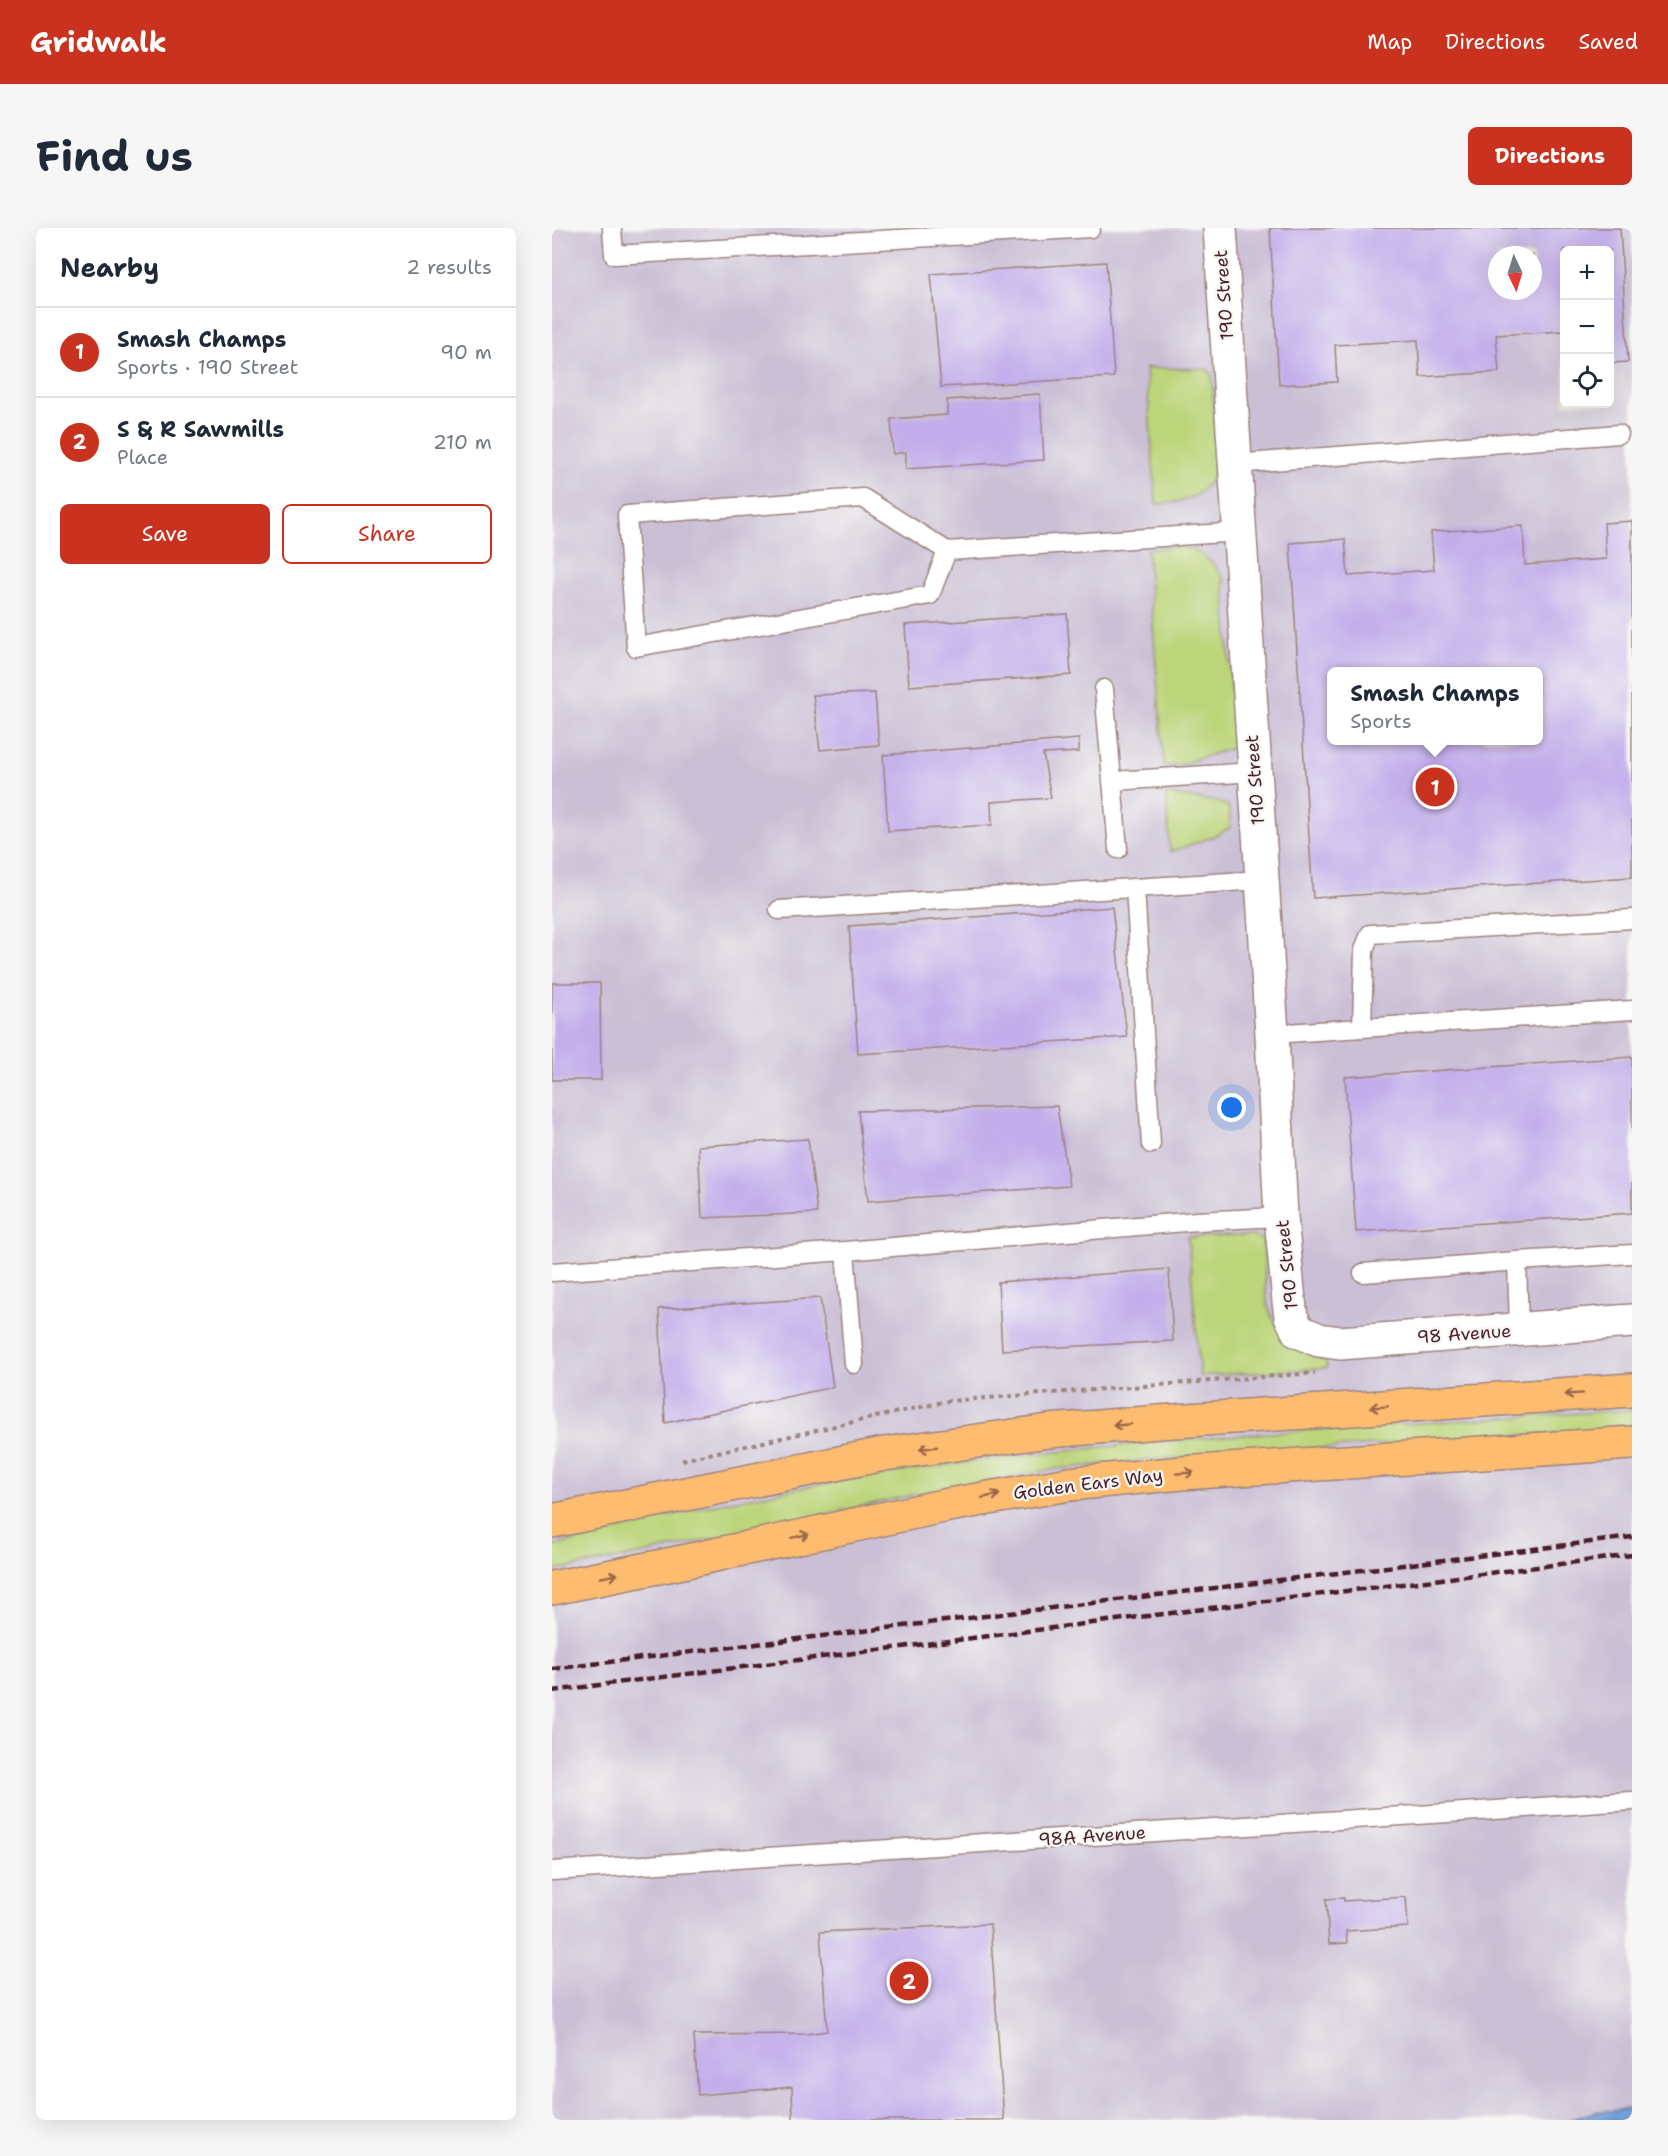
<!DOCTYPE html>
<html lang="en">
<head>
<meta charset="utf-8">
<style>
	body { margin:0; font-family:"Shantell Sans",sans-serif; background:#f6f6f7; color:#1f2937 }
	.controls { position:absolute; right:18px; top:18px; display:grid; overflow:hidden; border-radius:9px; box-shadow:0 6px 24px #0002 }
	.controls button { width:54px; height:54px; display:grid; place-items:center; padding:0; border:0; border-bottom:2px solid #e0e1e3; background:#fff; color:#1f2937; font:30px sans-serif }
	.compass { position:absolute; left:936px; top:18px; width:54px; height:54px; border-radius:50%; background:#fff; box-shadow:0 6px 24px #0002; rotate:176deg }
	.you { position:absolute; left:680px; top:880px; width:21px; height:21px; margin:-15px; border:4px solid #fff; border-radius:50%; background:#1a73e8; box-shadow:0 0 0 9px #1a73e833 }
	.badge { display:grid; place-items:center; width:39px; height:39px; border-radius:50%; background:#c8321e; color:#fff; font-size:20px; font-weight:700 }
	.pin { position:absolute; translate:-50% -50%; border:3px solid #fff; box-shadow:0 2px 6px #0006 }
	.popup { position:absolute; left:775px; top:439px; width:216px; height:78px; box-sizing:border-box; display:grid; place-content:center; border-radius:9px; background:#fff; filter:drop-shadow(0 2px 4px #0005); font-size:20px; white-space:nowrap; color:#747a83 }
	.popup b { font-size:22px; color:#1f2937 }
	.popup::after { content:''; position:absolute; left:50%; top:100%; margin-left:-12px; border:12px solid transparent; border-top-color:#fff }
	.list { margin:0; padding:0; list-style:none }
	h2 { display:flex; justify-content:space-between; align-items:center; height:78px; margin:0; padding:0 24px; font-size:26px }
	h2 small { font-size:20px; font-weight:400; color:#747a83 }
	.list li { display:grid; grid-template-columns:39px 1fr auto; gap:18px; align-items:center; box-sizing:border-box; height:90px; padding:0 24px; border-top:2px solid #e0e1e3 }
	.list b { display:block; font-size:22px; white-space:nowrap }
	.list p { margin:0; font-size:20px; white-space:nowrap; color:#747a83 }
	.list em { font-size:20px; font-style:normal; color:#747a83 }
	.actions { display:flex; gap:12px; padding:18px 24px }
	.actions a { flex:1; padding:14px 0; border:2px solid #c8321e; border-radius:9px; text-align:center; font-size:21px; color:#c8321e }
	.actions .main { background:#c8321e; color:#fff }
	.icon { flex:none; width:33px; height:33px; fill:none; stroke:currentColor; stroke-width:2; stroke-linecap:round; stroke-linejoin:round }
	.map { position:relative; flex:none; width:1080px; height:1892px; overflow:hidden; border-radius:9px }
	header { display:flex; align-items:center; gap:36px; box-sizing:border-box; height:84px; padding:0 30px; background:#c8321e; color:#fff }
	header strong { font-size:28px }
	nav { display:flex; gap:33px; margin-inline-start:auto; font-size:21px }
	.intro { display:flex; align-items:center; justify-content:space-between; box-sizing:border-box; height:144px; padding:0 36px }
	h1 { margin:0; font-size:42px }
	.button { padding:15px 27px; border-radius:9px; background:#c8321e; color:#fff; font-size:21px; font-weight:700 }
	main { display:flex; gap:36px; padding:0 36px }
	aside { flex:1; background:#fff; border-radius:9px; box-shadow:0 6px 24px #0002 }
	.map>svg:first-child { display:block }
	.industrial { fill:#cbbfd5; fill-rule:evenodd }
	.green { fill:#bcd57a; stroke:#837a52; stroke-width:1.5 }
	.water { fill:#6ea0d9; stroke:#5c6082; stroke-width:1.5 }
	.building { fill:#c3aeeb; fill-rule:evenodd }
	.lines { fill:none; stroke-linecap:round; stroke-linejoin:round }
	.lane-casing { stroke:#9c847e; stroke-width:21 }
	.street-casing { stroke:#9c847e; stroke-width:36 }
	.primary-casing { stroke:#9c847e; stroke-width:36 }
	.path { stroke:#9c847e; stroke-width:4; stroke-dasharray:4.5 4.5; stroke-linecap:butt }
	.lane { stroke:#fff; stroke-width:18 }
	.street { stroke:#fff; stroke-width:33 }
	.primary { stroke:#febc70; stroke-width:33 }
	.rail { stroke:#4a1f2b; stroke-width:4.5; stroke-dasharray:9 4.5; stroke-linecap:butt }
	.oneway { stroke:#9b664a }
	.labels { text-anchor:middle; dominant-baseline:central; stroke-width:4.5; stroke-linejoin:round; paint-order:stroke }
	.street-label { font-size:18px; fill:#4a1f2b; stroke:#f6f6f2 }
</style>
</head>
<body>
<header>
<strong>Gridwalk</strong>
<nav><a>Map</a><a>Directions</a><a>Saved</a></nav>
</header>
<div class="intro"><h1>Find us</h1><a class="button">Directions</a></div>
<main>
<aside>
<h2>Nearby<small>2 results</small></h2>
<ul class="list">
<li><span class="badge">1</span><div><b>Smash Champs</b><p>Sports · 190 Street</p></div><em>90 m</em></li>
<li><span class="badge">2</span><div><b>S &amp; R Sawmills</b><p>Place</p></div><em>210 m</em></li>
</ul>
<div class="actions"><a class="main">Save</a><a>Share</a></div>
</aside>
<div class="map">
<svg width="1080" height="1892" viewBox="0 0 1080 1892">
	<rect width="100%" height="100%" fill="#f6f6f2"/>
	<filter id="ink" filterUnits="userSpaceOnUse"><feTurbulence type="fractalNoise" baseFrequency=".0167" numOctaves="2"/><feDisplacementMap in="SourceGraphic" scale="12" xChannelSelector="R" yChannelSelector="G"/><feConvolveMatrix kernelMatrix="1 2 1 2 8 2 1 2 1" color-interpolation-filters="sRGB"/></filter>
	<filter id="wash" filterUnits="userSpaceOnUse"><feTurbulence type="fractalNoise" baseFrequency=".008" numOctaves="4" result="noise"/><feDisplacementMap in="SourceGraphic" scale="24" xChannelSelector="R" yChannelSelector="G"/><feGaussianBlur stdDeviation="1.35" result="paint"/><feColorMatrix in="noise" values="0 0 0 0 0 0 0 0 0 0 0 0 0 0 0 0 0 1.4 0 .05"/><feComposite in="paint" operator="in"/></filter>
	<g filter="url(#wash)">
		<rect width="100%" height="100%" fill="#ede9d2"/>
		<path class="industrial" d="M0 0H1080V1892H0ZM1012 22H1058V176H1012ZM945 27H981V63H945ZM780 444H986V512H780Z"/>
		<path class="green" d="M594 140 655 141 660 147 665 240C651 271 634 274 604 276Z
			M625 319C648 321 661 332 672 352L683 519 630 536 612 538 595 321Z
			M614 566 661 573 675 577 678 585V600L660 609 618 624Z
			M700 1008 712 1013C713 1032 711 1059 716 1078 724 1107 747 1124 774 1133L775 1140 648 1148 636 1009Z
			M1080 1182V1200L593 1232 504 1241 374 1264 91 1326 0 1343V1319C58 1304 116 1286 175 1274 473 1213 777 1201 1080 1182Z"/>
		<path class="water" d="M1080 1881V1892H1017L1043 1884Z"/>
		<g id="blocks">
			<path class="building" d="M718 0H1068L1076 134 1058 135V22H1012V103L944 107 947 144 868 149 866 112 783 117 785 154 727 157ZM945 27H981V63H945Z
				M554 34 562 149 389 159 379 46Z
				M488 166 492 232 354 241V224L341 226 339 191 395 187V172Z
				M1080 293V649L761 670 738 315 793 311 796 348 882 342 879 304 971 298 973 337 1054 331 1052 295ZM780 444H986V512H780Z
				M515 386 519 447 357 458 353 397Z
				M323 465 327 517 268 522 261 467Z
				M527 511V524L491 526 499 570 439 574 440 597 336 603 331 527Z
				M560 679 575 809 306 826 297 698Z
				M0 755H48L49 852H0Z
				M1080 829V985L804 1004 793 849Z
				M505 878 517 958 316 973 306 883Z
				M256 911 265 985 150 990 146 918Z
				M617 1041 621 1113 450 1122 446 1054Z
				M268 1070 281 1159 113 1195 107 1081Z
				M854 1669 856 1699 794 1703 795 1715 777 1716 774 1671 792 1670V1673Z
				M438 1696 452 1892H241L240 1859 146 1867 142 1807 254 1806 275 1803 268 1704Z"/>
		</g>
	</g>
	<g filter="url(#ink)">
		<use href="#blocks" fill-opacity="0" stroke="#9c847e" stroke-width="1.5"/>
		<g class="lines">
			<defs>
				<path id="lane" d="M60 0 62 27 539 0
					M683 236 1067 206
					M395 323 378 367 84 419 75 287 311 270 395 323 687 304
					M552 461 566 621
					M561 553 703 544
					M583 660 599 916
					M227 682 710 652
					M810 800 812 722 818 706 1080 691
					M720 806 1080 782
					M293 1023 302 1136
					M0 1044 293 1023 645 993 729 989
					M811 1045 965 1033
					M967 1101 965 1033 1080 1026
					M0 1643 1080 1573"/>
				<path id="street" d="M668 0 720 806 729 989 737 1073 739 1088 746 1103 767 1112 788 1115 1080 1093"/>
				<path id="primary" d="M0 1293 332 1226 497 1203 607 1194 1080 1162
					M0 1360 121 1336 391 1278 517 1256 630 1245 1080 1215"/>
			</defs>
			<use href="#lane" class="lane-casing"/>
			<use href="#street" class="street-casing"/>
			<use href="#primary" class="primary-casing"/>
			<path class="path" d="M130 1232 396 1173 763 1145"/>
			<use href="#lane" class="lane"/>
			<use href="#street" class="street"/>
			<use href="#primary" class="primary"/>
			<path class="rail" d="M0 1441 1080 1309
				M0 1463 1080 1327"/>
		</g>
		<defs><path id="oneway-shaft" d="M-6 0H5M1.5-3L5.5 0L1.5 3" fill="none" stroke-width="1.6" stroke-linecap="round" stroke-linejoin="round" transform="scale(1.5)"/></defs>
		<g class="oneway">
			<use href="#oneway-shaft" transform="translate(1022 1166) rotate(176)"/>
			<use href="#oneway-shaft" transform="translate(827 1179) rotate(176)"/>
			<use href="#oneway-shaft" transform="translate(570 1197) rotate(175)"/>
			<use href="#oneway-shaft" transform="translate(376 1220) rotate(172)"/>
			<use href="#oneway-shaft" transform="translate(633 1245) rotate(-4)"/>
			<use href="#oneway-shaft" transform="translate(439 1268) rotate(-11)"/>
			<use href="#oneway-shaft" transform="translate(248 1308) rotate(-12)"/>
			<use href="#oneway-shaft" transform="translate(57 1348) rotate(-11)"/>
		</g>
	</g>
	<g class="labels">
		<g class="street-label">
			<text transform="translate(672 67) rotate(-94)">190 Street</text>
			<text transform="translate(703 552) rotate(-94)">190 Street</text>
			<text transform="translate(735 1037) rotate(-96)">190 Street</text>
			<text transform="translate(912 1106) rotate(-4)">98 Avenue</text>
			<text transform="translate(536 1256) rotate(-7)">Golden Ears Way</text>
			<text transform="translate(540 1608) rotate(-4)">98A Avenue</text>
		</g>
	</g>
</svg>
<div class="controls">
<button>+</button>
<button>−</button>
<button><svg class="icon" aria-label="locate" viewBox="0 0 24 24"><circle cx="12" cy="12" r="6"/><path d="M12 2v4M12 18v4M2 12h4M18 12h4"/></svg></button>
</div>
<svg class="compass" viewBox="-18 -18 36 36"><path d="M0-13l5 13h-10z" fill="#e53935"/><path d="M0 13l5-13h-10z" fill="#747a83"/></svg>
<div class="you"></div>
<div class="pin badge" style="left:883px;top:559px">1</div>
<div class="popup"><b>Smash Champs</b>Sports</div>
<div class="pin badge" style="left:357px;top:1753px">2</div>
</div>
</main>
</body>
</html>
